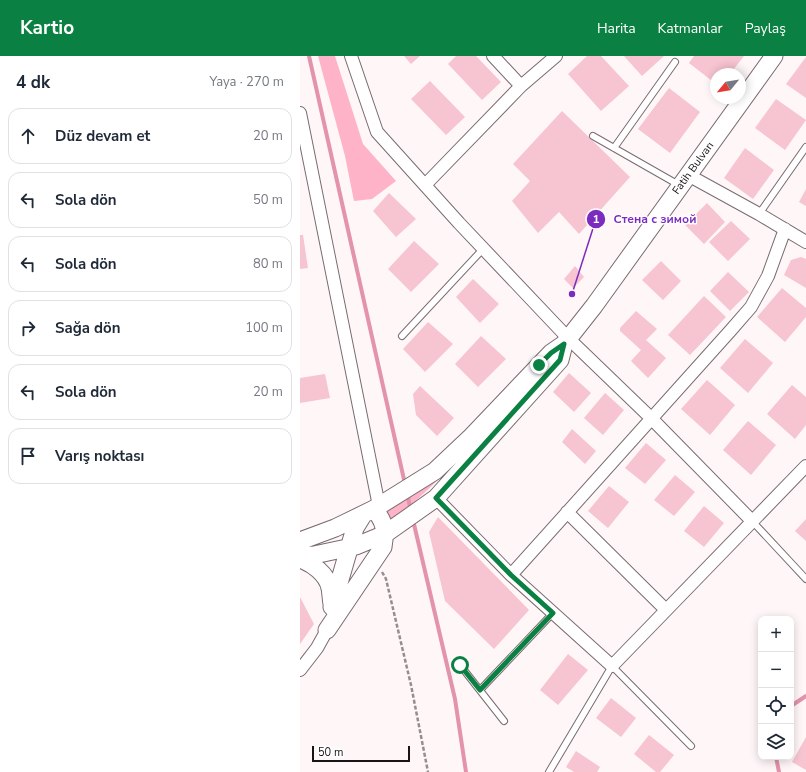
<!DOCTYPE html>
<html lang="tr">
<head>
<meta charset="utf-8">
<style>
	body { margin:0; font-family:"Nunito Sans",sans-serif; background:#f2f2f3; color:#1f2937 }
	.controls { position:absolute; right:12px; bottom:12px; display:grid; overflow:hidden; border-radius:8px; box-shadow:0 2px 10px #0003 }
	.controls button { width:36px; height:36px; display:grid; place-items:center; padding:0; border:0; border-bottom:1px solid #e0e1e3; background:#fff; color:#1f2937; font:20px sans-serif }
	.compass { position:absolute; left:410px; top:12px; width:36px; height:36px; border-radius:50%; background:#fff; box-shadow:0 2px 10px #0003; rotate:240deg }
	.scale { position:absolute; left:12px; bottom:10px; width:98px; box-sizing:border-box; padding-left:4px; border:2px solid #181314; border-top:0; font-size:11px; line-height:14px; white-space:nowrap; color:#181314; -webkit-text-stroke:3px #fff; paint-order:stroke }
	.stop { position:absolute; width:12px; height:12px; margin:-9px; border:3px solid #0b8043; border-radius:50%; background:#fff }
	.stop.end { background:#0b8043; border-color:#fff; box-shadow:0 1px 4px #0008 }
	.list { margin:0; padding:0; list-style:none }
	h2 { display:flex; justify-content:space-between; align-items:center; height:52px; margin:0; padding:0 16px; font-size:17px }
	h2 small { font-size:13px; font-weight:400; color:#747a83 }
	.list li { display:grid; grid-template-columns:26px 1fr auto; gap:12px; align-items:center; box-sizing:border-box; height:56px; margin:0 8px 8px; padding:0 8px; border:1px solid #e0e1e3; border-radius:12px }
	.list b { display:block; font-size:15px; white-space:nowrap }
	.list em { font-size:13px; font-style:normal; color:#747a83 }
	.icon { flex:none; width:22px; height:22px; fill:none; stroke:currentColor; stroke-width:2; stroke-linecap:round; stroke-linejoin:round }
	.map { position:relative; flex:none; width:506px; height:716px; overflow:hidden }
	header { display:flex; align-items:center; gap:24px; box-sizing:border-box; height:56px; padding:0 20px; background:#0b8043; color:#fff }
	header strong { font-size:19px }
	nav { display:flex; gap:22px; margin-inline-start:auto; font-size:14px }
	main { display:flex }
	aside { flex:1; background:#fff }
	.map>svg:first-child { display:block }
	.green { fill:#feb3c8 }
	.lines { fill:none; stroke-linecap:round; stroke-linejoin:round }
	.stream { stroke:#e393ab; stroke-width:4 }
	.building { fill:#f7c4d1 }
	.lane-casing { stroke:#796c70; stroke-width:8 }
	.street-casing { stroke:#796c70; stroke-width:14 }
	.secondary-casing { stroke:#796c70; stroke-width:19 }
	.path { stroke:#958e90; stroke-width:2.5; stroke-dasharray:4 2; stroke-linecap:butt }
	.lane { stroke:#fff; stroke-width:6 }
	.street { stroke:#fff; stroke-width:12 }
	.secondary { stroke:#fff; stroke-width:17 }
	.route { stroke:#0b8043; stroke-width:5 }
	.labels { text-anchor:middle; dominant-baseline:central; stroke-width:3; stroke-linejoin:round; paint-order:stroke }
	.street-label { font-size:11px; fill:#181314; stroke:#fff }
	.leader { fill:none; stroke:#7b2cbf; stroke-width:1.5 }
	.callout-dot { fill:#7b2cbf; stroke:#fff; stroke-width:1.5 }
	.mark-label { font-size:12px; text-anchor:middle; font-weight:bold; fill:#fff }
	.callout-label { font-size:12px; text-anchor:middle; font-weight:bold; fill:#7b2cbf; stroke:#fff; stroke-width:3; stroke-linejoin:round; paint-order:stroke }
</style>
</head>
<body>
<header>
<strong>Kartio</strong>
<nav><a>Harita</a><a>Katmanlar</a><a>Paylaş</a></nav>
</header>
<main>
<aside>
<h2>4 dk<small>Yaya · 270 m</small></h2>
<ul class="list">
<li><svg class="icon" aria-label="ahead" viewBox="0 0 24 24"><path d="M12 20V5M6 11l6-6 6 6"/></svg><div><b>Düz devam et</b></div><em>20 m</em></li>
<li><svg class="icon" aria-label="left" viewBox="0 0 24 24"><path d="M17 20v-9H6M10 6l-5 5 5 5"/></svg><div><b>Sola dön</b></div><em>50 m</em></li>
<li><svg class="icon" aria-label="left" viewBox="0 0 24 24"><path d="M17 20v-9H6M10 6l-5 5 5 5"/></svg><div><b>Sola dön</b></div><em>80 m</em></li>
<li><svg class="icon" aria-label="right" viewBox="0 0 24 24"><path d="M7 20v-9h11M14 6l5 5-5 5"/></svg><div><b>Sağa dön</b></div><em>100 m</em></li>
<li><svg class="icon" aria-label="left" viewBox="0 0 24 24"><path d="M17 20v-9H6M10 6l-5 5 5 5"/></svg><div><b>Sola dön</b></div><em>20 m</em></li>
<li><svg class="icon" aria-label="arrive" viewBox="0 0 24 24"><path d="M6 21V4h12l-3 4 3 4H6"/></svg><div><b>Varış noktası</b></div></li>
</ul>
</aside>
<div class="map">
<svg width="506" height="716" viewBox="0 0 506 716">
	<rect width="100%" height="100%" fill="#fff6f8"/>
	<path class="green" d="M18 0H35L63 88 96 125 72 143 54 145 45 100Z
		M166 393C143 421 117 445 89 467L84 454Z"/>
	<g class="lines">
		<path class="stream" d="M9 0 105 428
			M107 437 111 455
			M113 464 155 643 166 716
			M491 650 506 640
			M476 701 479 716"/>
	</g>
	<path class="building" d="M104 0H120L111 8Z
		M156 0H176L201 26 182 44 148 8Z
		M287 0H301L329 30 301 55 268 18Z
		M324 0H364L342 20Z
		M394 0H444L430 18H416V28L389 7Z
		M506 1V42L486 28Z
		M130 25 165 61 146 79 111 43Z
		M369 32 400 56 370 97 338 73Z
		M476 43 506 64 485 94 455 72Z
		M262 55 330 121 279 178 259 156 238 177 212 145 230 125 213 108Z
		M445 92 474 114 453 143 424 122Z
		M506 133V150L499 146Z
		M89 137 116 163 96 181 73 155Z
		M407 147 425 166 404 188 385 169Z
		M431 165 450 183 428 205 409 186Z
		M0 179H3L8 212 0 213Z
		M114 185 139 208 111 236 88 213Z
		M501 201 506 203V232L484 219 491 204Z
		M361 205 381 225 363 244 342 224Z
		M275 210 284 221 273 232 264 223Z
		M428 216 449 236 430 255 410 235Z
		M173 223 199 248 180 267 156 241Z
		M482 232 506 252V261L485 286 457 261Z
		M404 240 426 261 390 299 368 279Z
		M336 255 357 273 346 284 366 302 348 322 331 305 341 294 320 275V272Z
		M128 266 153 288 125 316 103 293Z
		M181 280 206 303 178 331 155 308Z
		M445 283 473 307 448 337 420 312Z
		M269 317 291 337 274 356 253 336Z
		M25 318 30 342 0 347V322Z
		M407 324 435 349 410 379 381 353Z
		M492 329 506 341V369L495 383 467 358Z
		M120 330 154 362 137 380 116 359 113 338Z
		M305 337 324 354 303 379 284 362Z
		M448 365 476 389 451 419 423 394Z
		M272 373 296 395 285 408 262 386Z
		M346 387 366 404 345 428 325 412Z
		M375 419 395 436 374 460 354 444Z
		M309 430 329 446 308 472 288 455Z
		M404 450 424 467 404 491 384 475Z
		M138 461 229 554 194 593 145 545 129 476Z
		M506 463V485L495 475Z
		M0 541 14 568 0 588Z
		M268 598 288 614 258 649 240 634Z
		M311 642 336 662 321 681 296 662Z
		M349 679 374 699 360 716H356L334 698Z
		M506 681V714L492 706Z
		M276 695 300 711 297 716H274L266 711Z"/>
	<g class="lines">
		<defs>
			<path id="lane" d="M293 80 379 129
				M314 92 375 6
				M459 158 506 91
				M102 280 183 193
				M452 465 506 523
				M160 609 204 665
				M180 634 253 557
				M249 716 312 610 391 690"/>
			<path id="street" d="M51 0 77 76 159 167 268 282 351 362 452 465
				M193 0 221 30
				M0 57 79 450
				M388 119 459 158 506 186
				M125 129 221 30 256 0
				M136 442 211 519 312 610 506 410
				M267 456 366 554
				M211 519 431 274 451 251 468 220 485 173
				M0 614 17 592 27 574"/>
			<path id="secondary" d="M0 485 35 472 74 453 135 415 170 382 251 297 264 288
				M0 500 14 499 56 490 85 478 136 442 260 304 264 288 294 250 474 0
				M0 503C12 507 27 518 30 532 31 537 31 543 32 548
				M32 551 55 472 63 459
				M27 574 83 491C86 474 85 466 74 453"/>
		</defs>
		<use href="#lane" class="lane-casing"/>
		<use href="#street" class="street-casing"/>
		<use href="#secondary" class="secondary-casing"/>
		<path class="path" d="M82 516 86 523 111 629 128 716"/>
		<use href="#lane" class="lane"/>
		<use href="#street" class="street"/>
		<use href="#secondary" class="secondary"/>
	</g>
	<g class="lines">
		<path class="route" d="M160 609 180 634 253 557 211 519 136 442 260 304 264 288 251 297 239 309"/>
	</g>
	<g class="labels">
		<g class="street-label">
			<text transform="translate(393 112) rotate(-54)">Fatih Bulvarı</text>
		</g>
	</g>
	<path class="leader" d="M272 238L296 163"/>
	<g class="callout-dot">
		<circle cx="272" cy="238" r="4"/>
		<circle cx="296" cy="163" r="10"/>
	</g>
	<g class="mark-label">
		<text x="296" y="167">1</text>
	</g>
	<g class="callout-label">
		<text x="355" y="167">Стена с зимой</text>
	</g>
</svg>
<div class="controls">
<button>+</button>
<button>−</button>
<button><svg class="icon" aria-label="locate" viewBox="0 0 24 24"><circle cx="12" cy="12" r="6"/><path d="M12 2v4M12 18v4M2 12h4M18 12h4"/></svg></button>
<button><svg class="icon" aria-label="layers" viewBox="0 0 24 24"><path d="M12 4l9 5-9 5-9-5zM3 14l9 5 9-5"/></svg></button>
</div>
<svg class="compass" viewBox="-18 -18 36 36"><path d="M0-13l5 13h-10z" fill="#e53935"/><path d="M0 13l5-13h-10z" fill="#747a83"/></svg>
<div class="scale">50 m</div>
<div class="stop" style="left:160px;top:609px"></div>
<div class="stop end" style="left:239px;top:309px"></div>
</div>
</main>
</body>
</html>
